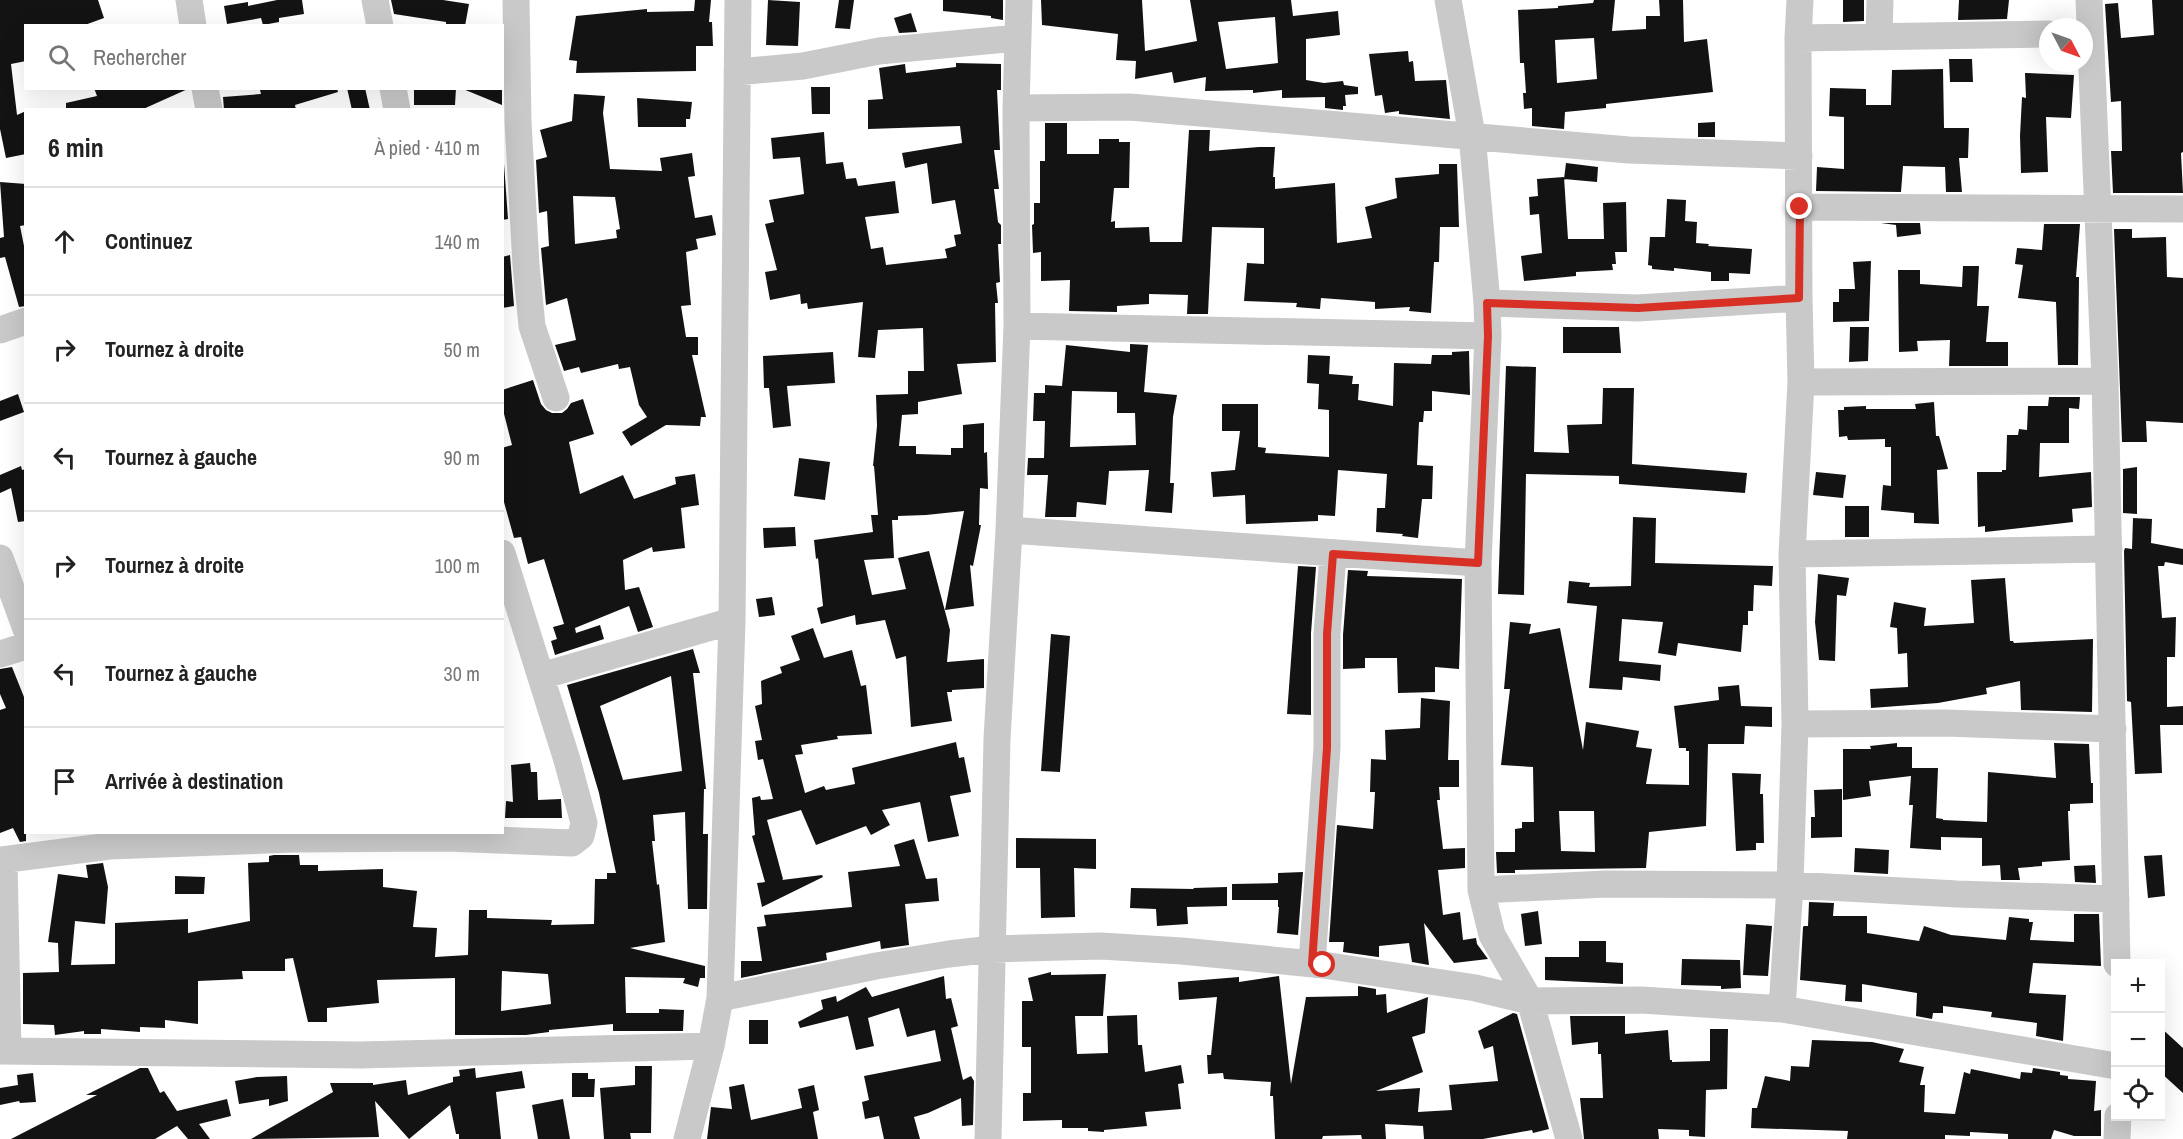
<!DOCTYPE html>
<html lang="fr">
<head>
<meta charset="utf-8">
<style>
	body { margin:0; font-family:"Archivo Narrow",sans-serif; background:#f6f6f6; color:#222 }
	.controls { position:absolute; right:18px; bottom:18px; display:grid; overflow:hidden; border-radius:0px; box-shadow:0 6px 24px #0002 }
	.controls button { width:54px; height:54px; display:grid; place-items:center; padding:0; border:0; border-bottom:2px solid #e0e0e0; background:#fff; color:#222; font:30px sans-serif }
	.compass { position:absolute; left:2039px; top:18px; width:54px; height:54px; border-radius:50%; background:#fff; box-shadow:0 6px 24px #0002; rotate:131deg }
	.stop { position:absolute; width:18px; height:18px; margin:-14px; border:4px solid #d93025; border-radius:50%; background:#fff }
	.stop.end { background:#d93025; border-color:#fff; box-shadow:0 2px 6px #0008 }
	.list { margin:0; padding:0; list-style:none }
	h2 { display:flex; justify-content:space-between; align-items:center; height:78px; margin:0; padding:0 24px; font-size:26px }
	h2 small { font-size:20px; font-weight:400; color:#767676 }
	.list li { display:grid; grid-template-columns:39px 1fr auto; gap:18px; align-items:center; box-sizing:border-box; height:108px; padding:0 24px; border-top:2px solid #e0e0e0 }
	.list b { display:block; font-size:22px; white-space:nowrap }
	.list em { font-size:20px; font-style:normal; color:#767676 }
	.icon { flex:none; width:33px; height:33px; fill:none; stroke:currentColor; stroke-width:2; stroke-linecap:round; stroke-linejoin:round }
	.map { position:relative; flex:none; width:2183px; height:1139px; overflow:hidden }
	.search { position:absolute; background:#fff; box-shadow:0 6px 24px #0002; left:24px; top:24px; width:480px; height:66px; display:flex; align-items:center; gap:15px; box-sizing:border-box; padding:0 21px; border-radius:0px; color:#767676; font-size:22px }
	.panel { position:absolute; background:#fff; box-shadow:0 6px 24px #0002; left:24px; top:108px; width:480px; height:726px; border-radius:0px }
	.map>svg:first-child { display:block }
	.building { fill:#131313; fill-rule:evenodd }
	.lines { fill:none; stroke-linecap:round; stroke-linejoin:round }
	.minor { stroke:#c9c9c9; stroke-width:27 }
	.route { stroke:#d93025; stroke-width:8 }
</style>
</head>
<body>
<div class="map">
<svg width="2183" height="1139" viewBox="0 0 2183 1139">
	<rect width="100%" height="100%" fill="#fff"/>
	<path class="building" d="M0 0H98L104 18 82 26H26V61L11 64 17 115 26 111V154L6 158 0 129Z
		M277 0H302L304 14 279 18V22L263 25 261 18 227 24 224 6 248 2V6Z
		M391 0H443L469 4 465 26H446V22L394 14Z
		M695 0H711L709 22H712L713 46H696V71L576 73 577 61 569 60 576 16 647 9V12L694 11Z
		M768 0 800 2 798 46 766 45Z
		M839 0H854L850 29 835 28Z
		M943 0H1003V20L991 18V16L943 11Z
		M1041 0H1142L1145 51 1197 41 1190 0H1291L1293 16 1338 11 1340 35 1306 39V80L1324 83 1343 81 1344 85 1358 87V94L1345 95 1346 106H1343V110L1325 108V97L1282 98V90L1253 93V90L1205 91 1206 77 1174 83 1172 72 1135 79 1136 61 1116 60 1118 34 1042 25ZM1275 17 1278 63 1226 69 1218 22Z
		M1594 0H1615L1612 31 1646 29V16H1660L1659 0H1683L1684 42 1707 39 1713 92 1606 104V108L1565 112 1564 129 1532 126V108L1524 109 1523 93H1526L1524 63H1520L1518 10 1558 8V6L1593 3ZM1594 38 1597 79 1557 83 1555 40Z
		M1843 0H1864V21L1843 22Z
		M1959 0H2009L2007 19 1958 20Z
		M2152 0H2183V152L2181 153 2183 193H2113L2111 151H2122L2121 101 2111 102 2105 4 2118 3 2121 38 2154 35Z
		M911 13 917 32 899 33 894 18Z
		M1408 51 1409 62 1413 61 1415 81 1446 80 1450 119 1399 114V111L1385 113 1382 95 1375 96 1369 54Z
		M1949 59H1972L1973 82H1950Z
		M956 63 1001 64V90H997L1000 150H994L999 189H994L998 222 1001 225V244H998L1000 282 996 283 998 303H995L996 362 957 364 962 394 918 402V414L902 415 899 446H916V454L951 455V448H963V425L984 423V453L987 452 988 489 980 488 979 525H981L973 566 970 565 974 606 945 610 964 511 926 515 898 516V520H892L894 558 864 560 872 595 906 589 898 558 929 551 950 630 947 662 984 659V688L952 690V692H947L952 721 911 727 906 656 896 659 885 620 856 625 855 615 821 624 817 608 823 606 818 558 816 559 814 540 873 532 871 515H878L874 466H873L877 426 876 395 908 394V371H924L923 328 878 330 875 358 858 357 863 302 808 309 807 303 801 304 800 294 770 300 765 272 777 270 765 224 774 222 769 200 804 194 800 157 773 159 771 138 824 132 826 164 843 162 846 179 856 178 858 186 895 181 899 213 865 217 871 249 883 247 886 265 947 258 945 249 956 246 954 235 961 234 955 200 932 204 927 163 905 168 902 153 962 143 960 126 868 129V100L883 99 879 68 905 64 906 73 956 67Z
		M1943 69 1944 128H1969L1968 158H1959L1962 192H1946L1945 167 1903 166 1901 192 1816 191 1817 167 1844 169V117L1829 116 1830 88 1866 89V105H1891L1892 70Z
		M2025 73 2074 75 2071 118 2046 117 2048 172 2021 173 2020 136 2022 97 2026 98Z
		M811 87H830V114H812Z
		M94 88H190L141 110H66V103L97 96Z
		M274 88H337L338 92 295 105 296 110H224L223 97 261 94 260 90Z
		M347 88H365L370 110H352Z
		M414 88H456L455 105H414Z
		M463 88H502V105L463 89Z
		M574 94 605 96 603 113 610 169 662 171 660 158 692 153 695 176 688 177 695 218 712 215 716 235 696 239 698 249 686 252 691 305 681 306 686 337H698V355H692L706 417H701L700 426 666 425 631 446 622 432 647 417 639 405 630 367 619 369 618 364 581 373 579 367 564 371 555 345 576 340 567 298 546 305 541 248 549 246 547 211 539 213 536 160 547 157 540 130 572 121ZM573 196 615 197 620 229 616 230 617 238 575 244Z
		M637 98 692 102 690 119H686V127H638Z
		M1715 122V137H1698V123Z
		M1045 123H1067V154H1099V139H1119V142H1130L1129 188H1114L1111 222 1115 221V228L1149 227 1150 242H1182L1189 130H1210L1209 151 1259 147H1275L1273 177H1275V189L1335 183 1337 243 1372 238 1365 207 1397 198 1395 178 1439 174V164H1457L1459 227H1440L1439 262H1434L1431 313 1409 311 1410 307 1375 309V302L1321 298 1320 309 1296 307 1297 303 1244 301 1247 263 1264 264V228L1212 227 1208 314H1187L1188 295 1149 294V304L1117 306V312L1069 311 1070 280 1041 281V252L1033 253 1032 225 1034 224V203H1040V161H1045Z
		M502 136 508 219 502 220Z
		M1566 163 1598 167 1597 182 1564 179Z
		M1564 177 1568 239H1604L1603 203 1626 202 1627 252H1615L1616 264H1612L1613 270 1576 272V276L1524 281 1521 256 1542 253 1539 214 1530 215 1529 197 1538 196 1537 179Z
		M0 182 26 184V225L20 226 26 256V306L19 307 5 257 0 258V238L4 237Z
		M1667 199 1686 200 1685 221 1697 222 1696 243 1709 244 1708 246 1752 249 1750 274 1729 273V281H1711V272L1674 268V271L1652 269V266L1648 265 1650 237H1665Z
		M1881 223H1920L1921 234 1897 237 1896 225Z
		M2044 224H2080L2076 277H2079L2078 365H2058L2056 302 2018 298 2023 265 2015 264 2017 248 2042 250Z
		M2114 229H2132V238L2166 237 2167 277 2183 278V423L2146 421 2147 442H2122Z
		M510 255 514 306 502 308V257Z
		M1871 261 1869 321 1833 322V302H1839V289H1855L1853 262Z
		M1963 266H1979L1977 306H1989L1986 342H2008V366H1949L1950 340 1917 341 1918 351 1899 352 1898 270H1920V284L1962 287Z
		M1563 327H1619L1621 353H1563Z
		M1850 327H1869L1868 361 1849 362Z
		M1130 344 1148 345 1144 392 1177 395 1173 417 1170 483H1174L1172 513 1145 511 1149 470 1109 471 1106 505 1077 502 1076 517H1045L1048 475H1027L1028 458H1044L1045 421H1033L1034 393H1045V385L1062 386 1066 345 1130 352ZM1072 391 1117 392V413H1135L1136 445 1070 447Z
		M1469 351 1470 395 1432 391V411H1424L1423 422H1419L1417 465 1433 466 1432 499H1422L1418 538 1402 536 1403 534 1376 532 1377 508H1385L1387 474 1338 470 1335 516 1318 515V521L1246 524 1245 495 1213 497 1211 472 1235 470 1240 431H1222V404H1258V447L1266 448 1265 453 1329 457V410L1318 409 1319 384 1307 383 1308 355 1330 356 1329 374 1353 376 1352 384H1359L1358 400 1393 406 1394 363 1431 364 1432 355H1452V352Z
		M833 352 835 383 787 386 791 426 773 428 769 388H764L763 356Z
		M1506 366 1536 367 1534 452 1569 453 1567 425 1602 424 1603 388H1634L1632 464 1747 473 1745 493 1619 484V476L1526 474 1524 595 1498 594Z
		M533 380 541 404 546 410 552 413H562L567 409 571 403 583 399 594 434 569 442 580 494 623 475 634 499 676 484 675 477 695 474 699 505 681 508 685 548 653 552 652 547 623 560 625 590 639 587 653 627 638 632 629 606 575 628 576 633 600 625 604 639 555 655 551 641 557 639 553 627 564 624 544 559 528 564 521 537 514 538 502 495V448L512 445 502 406V390Z
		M18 394 24 412 0 421V401Z
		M2049 397H2080L2079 409 2069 408V443H2040L2039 477 2091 472 2092 507 2072 509 2073 522 1985 532V526L1978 527 1977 472H2002V470H2006L2007 435H2018L2019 429 2027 430 2028 406H2048Z
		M1934 402 1936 436H1939L1948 469 1937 470 1939 524 1914 523V513L1881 510 1883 485 1891 486V447H1885V439L1848 440 1847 436 1839 437 1838 410H1844V407L1866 406V409H1916L1915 404Z
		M799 458 830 462 825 500 794 496Z
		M21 466 22 470 26 469V521L18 522 11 488 0 493V475Z
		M2137 467V514L2123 513V469Z
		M1816 472 1846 475 1843 498 1813 495Z
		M1845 506H1869V537H1845Z
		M1633 517 1656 518 1655 563 1773 566 1772 586 1754 585 1753 611H1748V625H1743L1741 652 1678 643 1676 656 1658 653 1663 622 1622 619 1619 661 1661 665 1660 681 1623 677 1622 690 1589 688 1597 606 1567 603 1569 581 1590 583 1589 587 1631 586Z
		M2133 518 2152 519 2151 543 2183 549V565L2165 562 2164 566H2158L2162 618 2176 617 2175 657H2167V707L2183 706V725H2160L2162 773 2135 774 2131 702 2127 701 2124 551 2125 548 2132 549Z
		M795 527 796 546 764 548 763 528Z
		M1298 566 1316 567 1311 633V715L1287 714Z
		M1348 570 1368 571 1367 576 1462 579 1459 669 1435 667V692L1398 693 1397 658H1365V668L1343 669V635Z
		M1818 574 1849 578 1846 596 1837 595 1835 661 1819 660 1815 622Z
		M2005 578 2010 641H2013L2014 643 2093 639 2092 712 2021 710 2020 681 1986 688 1987 694 1938 703 1871 708 1870 689 1908 687 1907 653 1898 654 1897 628 1890 627 1894 602 1926 608 1924 626 1974 623 1971 580Z
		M772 597 775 615 759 617 756 599Z
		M1510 622 1531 624 1529 634 1560 628 1583 750 1586 722 1639 731 1636 747 1652 749 1646 784 1689 785V751H1686V748H1679L1674 706 1719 700 1718 687 1739 685 1741 706 1772 707V727L1745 726 1744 744H1708L1706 826 1649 832 1646 868 1515 870V873H1497L1496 852H1515V829L1522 828V822H1534L1533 767 1501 765 1510 689H1504ZM1559 811H1594L1595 852 1561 851Z
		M813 628 824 658 852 650 861 686 866 685 872 734 837 736 838 739 801 745 803 754 795 755 805 793 824 786 826 790 855 784 852 768 956 742 959 758 964 757 971 792 950 796 959 836 928 842 920 802 882 810 890 825 871 835 866 826 816 845 801 810 767 820 783 879 782 880 822 875 823 877 762 907 757 883 765 882 752 836 755 835 752 798 760 796 761 800 773 799 763 759 758 760 755 741 762 740 755 706 762 704 761 681 782 673 780 667 800 660 791 636Z
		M1051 634 1070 636 1060 772 1041 771Z
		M693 649 700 673H693L706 789H704L703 834H708L707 909H688L685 812 653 815 655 841H652L657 885 659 884 665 942 630 948 705 966V978H700L698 987 683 983 685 978 625 977 626 1013H659V1009L684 1010 683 1031H613V1024L549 1030V1032L526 1035H455V978L377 980 379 1003 327 1008V1022H308L293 958 285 959V971H242L243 979 198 981V1024L165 1020V1028L140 1027V1032L101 1029V1034H84V1031L55 1035 54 1025 23 1024V973L59 972 58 943 48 942 58 874 88 878 86 865 103 863 108 887 105 924 75 921 71 965 115 964V923L188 919V933L250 921 248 863 269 862V856L274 855H299L300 865H318V871L383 869V887L417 891 413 927 437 928 435 957 468 955 469 910H487V918L552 920 551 925 594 924 595 879H607V873H616L599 793 567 685ZM671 676 682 771 623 780 600 706ZM502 971 548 974 551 1004 501 1011Z
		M12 667 26 702V841L20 842 13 828 0 833V710L6 708 0 694V669Z
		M1421 698 1450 701 1448 760H1459V787H1439L1440 800H1437L1443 849 1465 848V868L1438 870 1443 915 1460 912 1463 940 1476 938 1477 944 1488 959 1454 963 1424 923 1429 965 1412 962 1409 943 1379 946V957H1378L1343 952 1344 942H1329L1337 825 1373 829 1375 792H1370L1371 759 1386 760 1385 730 1420 728Z
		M1897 743V747H1912V768H1938L1936 818 1943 819V820L1987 822 1988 772 2056 778 2054 743 2089 744 2091 783H2093V803L2070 804V811H2068L2070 860 2042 862V866L2018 868 2020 880H2001L2000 865 1982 866V838L1941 837V850L1910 848 1913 805H1909L1911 776 1869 781 1871 796 1843 800V749H1871L1870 746Z
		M530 763 531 772H537L538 800 561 799 562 818H505L506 801 513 802 511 765Z
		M1732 773 1761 774 1760 794H1763L1764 843H1756V850L1736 851Z
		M1842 789V837L1811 838V817H1815L1814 790Z
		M1016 838 1096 839V869L1074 868 1075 917 1041 918 1040 868H1016Z
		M914 839 926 879 937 878 939 901 905 904 909 945 881 949 880 941 826 953 827 960 741 978V961H762L757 927 766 926 764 915 852 907 848 872 900 866 894 845Z
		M1855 848 1889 850 1888 874 1854 872Z
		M2162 855 2165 896 2148 898 2144 856Z
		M2095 865 2096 883 2075 882 2074 866Z
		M1303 872 1298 935 1277 933 1279 907H1278V900H1232V884L1278 883V873Z
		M175 876 205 877 204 894H175Z
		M1227 887V906L1187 907 1188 924 1157 926 1156 909 1130 908 1131 888 1194 889 1193 888Z
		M1809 902 1834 903 1833 916H1867V933L1919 941 1924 926 1951 935 2006 940 2009 917 2029 919V922H2033L2030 940 2074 942V914H2099L2101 966 2033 963 2029 993 2066 995 2063 1041 2036 1036 2037 1023 1991 1017 1992 1012 1943 1006V1013H1933L1932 1019 1916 1016 1917 993 1862 984V1002L1845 1001 1846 985 1800 980 1803 927 1804 926H1808Z
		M1538 911 1542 944 1525 946 1521 914Z
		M1746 924 1772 926 1768 976 1743 975Z
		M1579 941H1606V962L1623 963V984L1545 980V957H1579Z
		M1682 959 1740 960 1741 988 1721 989V986L1681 985Z
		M1051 972V975L1106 974 1103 1016H1075L1077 1054 1108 1053 1107 1016 1137 1015 1138 1045H1142L1145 1072 1181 1065 1184 1083 1178 1084 1181 1109 1145 1112 1147 1126 1104 1130V1132L1088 1131V1128H1062V1120L1023 1121V1093H1031V1047H1022V1001H1033L1028 978Z
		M944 976 946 999 951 998 958 1026 951 1028 963 1080 971 1076 974 1081 973 1125 962 1126 961 1098 928 1113 914 1117 920 1139H884L879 1116 865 1119 862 1102 869 1100 864 1076 941 1061 935 1030 907 1037 899 1008 868 1018 874 1046 856 1050 848 1016 800 1028 798 1022 823 1009 821 1000 836 996 837 1002 866 987 872 997Z
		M1279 976 1291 1084 1306 997 1358 996V986L1376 989V995L1386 994 1387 1013 1428 997 1425 1033 1412 1037 1423 1072 1376 1091 1420 1088 1418 1112 1452 1110 1449 1085 1498 1081 1493 1046 1484 1049 1478 1031 1513 1013 1517 1014 1549 1129 1533 1133 1532 1130 1483 1139H1424L1423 1126 1385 1124 1386 1139H1362L1361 1135 1323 1136 1322 1139H1275L1273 1096H1270L1271 1082 1224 1079 1223 1073 1208 1074 1207 1055H1211L1217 997 1179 1000 1178 982 1239 977V982Z
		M1570 1016H1625V1034L1668 1030 1670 1060H1672V1062L1710 1061V1029H1728L1727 1089 1706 1090 1705 1137 1689 1136V1130L1658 1129 1659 1139H1584L1580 1098H1603L1601 1054H1598V1042L1572 1045Z
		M749 1020H768V1044H749Z
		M2160 1027 2183 1048V1093L2160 1072Z
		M1812 1040 1872 1042 1904 1049 1899 1062 1924 1067 1920 1085H1925L1924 1112 1955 1114 1964 1072 1970 1074 1971 1069 2020 1079 2021 1072 2032 1073 2033 1068 2060 1072V1075L2068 1076V1079L2096 1081 2094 1111 2101 1110V1136H2074L2054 1130 2051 1139H2008V1134L1970 1132V1136L1945 1135V1139H1847L1848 1131 1751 1128 1752 1108H1757L1765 1076 1790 1081 1791 1066 1809 1067Z
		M635 1066H652L651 1133H630L631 1139H604L600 1088 635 1085Z
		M140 1068H148L160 1093 164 1091 177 1111 227 1099 231 1116 199 1124 210 1139H188L177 1126 155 1139H11L97 1095H86Z
		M475 1068 476 1078 522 1071 525 1088 496 1092 501 1139H459V1134H456L450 1105 409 1139 375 1101 379 1137 251 1139 333 1092 330 1083H373V1085L406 1080 408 1095 453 1082V1077L460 1076 459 1070Z
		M33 1073 36 1102 20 1103 19 1101 0 1105V1088L18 1085 17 1075Z
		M572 1073H588V1079H595L594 1097H572Z
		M287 1076 288 1101 269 1106V1099L239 1104 235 1081 257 1077Z
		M744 1084 751 1120 802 1108 798 1089 814 1085 819 1110 813 1112 818 1139H707L711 1107 732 1109 729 1087Z
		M563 1099 570 1139H538L532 1105Z"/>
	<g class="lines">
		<path class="minor" d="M189 0 193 26
			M375 0 380 26
			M516 0 518 122 526 265 532 326 556 398
			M1448 0 1472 135 1487 303 1488 336 1478 563 1481 890 1492 935 1530 1001 1569 1139
			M2089 0 2105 381 2117 964
			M1879 36 1880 0
			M1798 38 2048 34
			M737 72 803 66 879 51 1018 38
			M205 88 209 110
			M393 88 397 110
			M1016 108 1130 107 1629 150 1799 156
			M1800 207 2183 209
			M1487 303 1638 308 1799 298
			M1017 326 1488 336
			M0 330 26 321
			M1801 382 2105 381
			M1009 530 1478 563
			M1792 554 2109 549
			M0 558 26 629
			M0 654 26 646
			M541 676 732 621
			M1795 724 1946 723 2113 729
			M0 860 110 846 293 839 446 838 572 843 581 836 584 823 567 760 502 553
			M4 860 8 1051
			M1481 890 1606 884 1790 885 1957 894 2116 899
			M1312 964 1327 748V634L1333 554
			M720 998 876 966 949 954 992 949 1101 946 1182 951 1323 965 1476 988 1530 1001 1641 1000 1782 1009 2116 1066
			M1782 1009 1790 885 1795 724 1792 554 1801 382 1799 298 1798 38 1800 0
			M0 1051 360 1055 711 1046
			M687 1139 711 1046 720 998 732 621 738 0
			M988 1139 997 739 1009 530 1017 326 1016 108 1019 0
			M2117 1139 2118 1116"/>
	</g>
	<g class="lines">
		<path class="route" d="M1323 965 1312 964 1327 748V634L1333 554 1478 563 1488 336 1487 303 1638 308 1799 298 1800 207"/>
	</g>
</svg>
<div class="controls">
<button>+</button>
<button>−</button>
<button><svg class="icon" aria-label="locate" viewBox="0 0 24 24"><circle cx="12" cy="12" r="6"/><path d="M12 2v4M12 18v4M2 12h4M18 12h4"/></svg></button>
</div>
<svg class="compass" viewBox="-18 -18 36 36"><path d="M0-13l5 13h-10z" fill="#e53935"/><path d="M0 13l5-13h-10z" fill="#767676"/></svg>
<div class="stop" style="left:1323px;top:965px"></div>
<div class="stop end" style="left:1800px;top:207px"></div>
<div class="search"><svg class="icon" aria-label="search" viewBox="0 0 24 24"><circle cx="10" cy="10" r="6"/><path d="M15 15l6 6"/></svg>Rechercher</div>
<section class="panel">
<h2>6 min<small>À pied · 410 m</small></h2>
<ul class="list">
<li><svg class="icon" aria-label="ahead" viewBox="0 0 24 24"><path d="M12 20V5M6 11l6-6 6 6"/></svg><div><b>Continuez</b></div><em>140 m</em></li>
<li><svg class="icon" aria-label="right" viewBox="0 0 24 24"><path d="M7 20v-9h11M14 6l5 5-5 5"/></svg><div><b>Tournez à droite</b></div><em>50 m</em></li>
<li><svg class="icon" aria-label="left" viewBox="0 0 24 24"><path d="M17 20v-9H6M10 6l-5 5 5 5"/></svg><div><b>Tournez à gauche</b></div><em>90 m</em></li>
<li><svg class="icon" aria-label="right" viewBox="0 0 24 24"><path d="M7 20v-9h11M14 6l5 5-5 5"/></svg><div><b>Tournez à droite</b></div><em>100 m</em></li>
<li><svg class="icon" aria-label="left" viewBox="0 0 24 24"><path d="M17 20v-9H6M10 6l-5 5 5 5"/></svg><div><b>Tournez à gauche</b></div><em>30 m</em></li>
<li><svg class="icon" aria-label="arrive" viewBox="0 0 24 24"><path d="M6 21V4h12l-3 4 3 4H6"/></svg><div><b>Arrivée à destination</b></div></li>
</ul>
</section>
</div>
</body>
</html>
